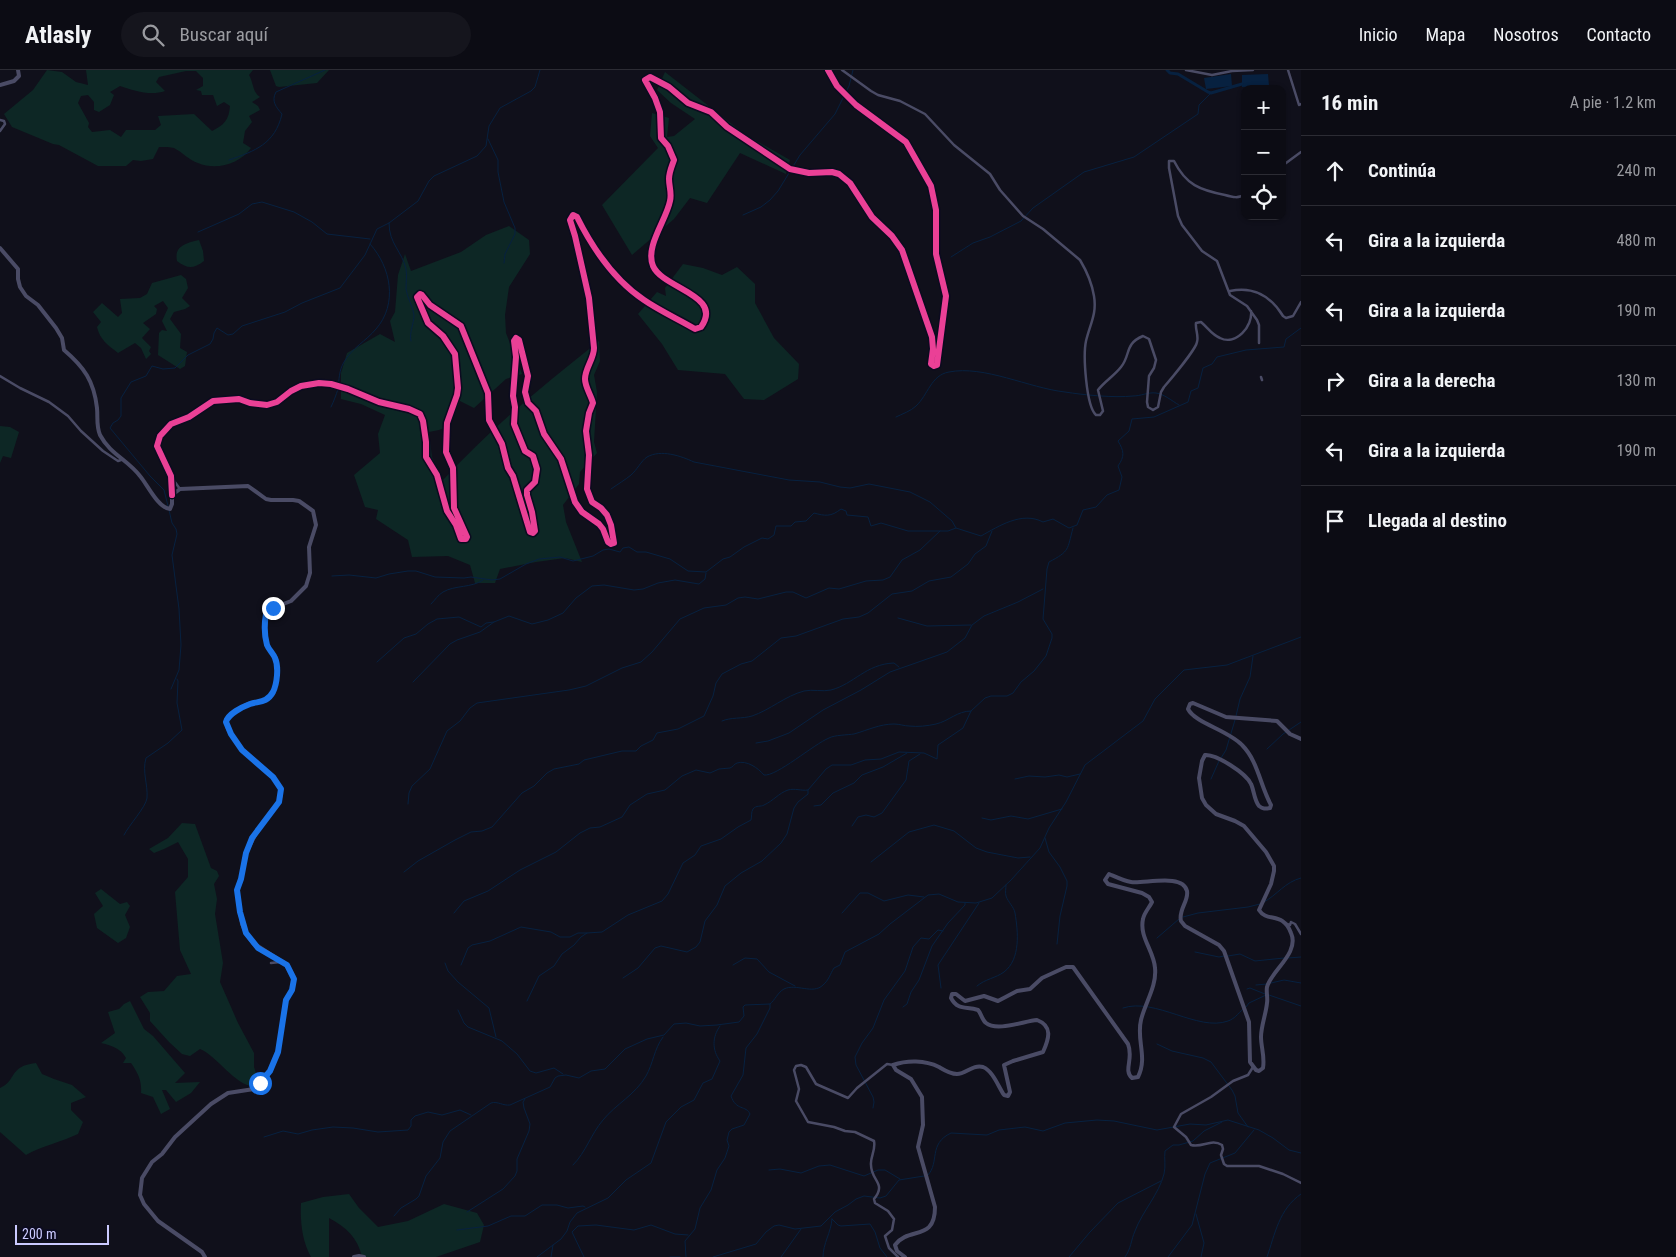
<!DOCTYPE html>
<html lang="es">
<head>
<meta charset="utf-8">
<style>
	body { margin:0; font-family:"Roboto Condensed",sans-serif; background:#15151d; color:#f1f3f6 }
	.controls { position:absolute; right:15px; top:15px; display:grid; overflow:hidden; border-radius:10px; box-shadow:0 1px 4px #0004 }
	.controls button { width:45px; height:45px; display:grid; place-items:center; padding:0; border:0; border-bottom:1px solid #2c2c34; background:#0c0c14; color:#f1f3f6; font:25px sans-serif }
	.scale { position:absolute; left:15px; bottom:12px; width:94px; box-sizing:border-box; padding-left:5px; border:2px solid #cbcaff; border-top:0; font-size:14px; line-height:18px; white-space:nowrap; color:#cbcaff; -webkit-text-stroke:4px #0c0b20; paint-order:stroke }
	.stop { position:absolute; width:15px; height:15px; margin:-11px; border:4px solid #1a73e8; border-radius:50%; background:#fff }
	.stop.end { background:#1a73e8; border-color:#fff; box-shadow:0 1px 5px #0008 }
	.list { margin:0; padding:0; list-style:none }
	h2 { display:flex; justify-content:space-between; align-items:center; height:65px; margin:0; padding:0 20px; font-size:21px }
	h2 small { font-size:16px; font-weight:400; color:#9a9ba0 }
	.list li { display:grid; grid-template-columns:32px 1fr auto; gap:15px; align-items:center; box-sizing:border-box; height:70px; padding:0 20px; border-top:1px solid #2c2c34 }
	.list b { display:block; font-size:19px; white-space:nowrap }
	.list em { font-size:16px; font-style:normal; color:#9a9ba0 }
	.icon { flex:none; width:28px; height:28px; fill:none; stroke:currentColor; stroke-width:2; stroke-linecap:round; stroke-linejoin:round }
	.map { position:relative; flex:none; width:1301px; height:1187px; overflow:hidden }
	header { display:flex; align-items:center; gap:30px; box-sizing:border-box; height:70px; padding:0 25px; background:#0c0c14; border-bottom:1px solid #2c2c34 }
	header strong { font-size:24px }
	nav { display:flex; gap:28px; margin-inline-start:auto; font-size:18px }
	.search { width:350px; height:45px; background:#15151d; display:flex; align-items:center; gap:12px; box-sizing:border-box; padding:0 18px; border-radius:28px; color:#9a9ba0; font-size:19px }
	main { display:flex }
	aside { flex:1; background:#0c0c14 }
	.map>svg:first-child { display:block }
	.green { fill:#0d2725; fill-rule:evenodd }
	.water { fill:#072140 }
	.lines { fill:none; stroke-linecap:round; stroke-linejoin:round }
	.stream { stroke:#072140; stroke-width:1 }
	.canal { stroke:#072140; stroke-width:3 }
	.minor { stroke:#4a4b65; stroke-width:2.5 }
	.tertiary { stroke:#4a4b65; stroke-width:4 }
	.cycleway-casing { stroke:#0c0b20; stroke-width:9 }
	.cycleway { stroke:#ea4096; stroke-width:6 }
	.route { stroke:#1a73e8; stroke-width:6 }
</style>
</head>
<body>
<header>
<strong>Atlasly</strong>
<div class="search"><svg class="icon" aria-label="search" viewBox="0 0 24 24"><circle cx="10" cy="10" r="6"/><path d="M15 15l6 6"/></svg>Buscar aquí</div>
<nav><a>Inicio</a><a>Mapa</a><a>Nosotros</a><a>Contacto</a></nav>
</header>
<main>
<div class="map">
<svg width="1301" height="1187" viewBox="0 0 1301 1187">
	<rect width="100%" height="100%" fill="#10101b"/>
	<path class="green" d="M47 0 62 2 76 12 88 15 86 0H253L249 5C254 14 252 21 260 27L252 32 258 36 260 40 249 46 252 52 245 61 243 73 251 78C240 94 216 101 198 93 189 90 182 82 174 78 171 77 164 77 159 77L153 89 141 91 133 90 126 96H98L59 75 53 74 12 57 4 44 33 20ZM186 1H196L203 8V16L196 20 201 21 202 25H213L217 36 224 32 230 36C229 50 224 55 212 61L194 44 158 46 161 55 155 60H126L121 67 110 60 92 62 88 57 89 53 78 33 81 26 88 25 94 32V40L99 42 110 35 114 25 110 22 120 16C134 21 151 26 165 21L156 12 159 7Z
		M270 0H329L317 13 279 17 276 16Z
		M665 2 746 65 790 90 786 104 740 83 707 133 690 128 674 149 632 185 602 135 658 78 650 66 652 43 669 48 667 67 674 66 695 49 671 33 657 20Z
		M509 156 529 170 530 184 509 217 505 245 506 263 522 304 506 309 474 338 460 331 450 356 439 360 429 362 432 387 443 410C491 358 545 314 599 271L600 291 594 305 597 322 594 372 597 383 580 402 579 414 563 435 566 452 582 492 565 488 536 492 500 499 495 513H475L470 495 448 486 412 487 408 470 376 449 378 440 365 437 354 405 380 383 378 364 385 345 361 334 341 329V303L347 283 380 264 395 272 390 251 395 242 398 205 405 184 411 201 461 182 486 165Z
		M199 170 203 181 204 191C193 199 188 199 177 191 174 176 186 173 199 170Z
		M683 194 703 198 722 205 737 197 755 214V233L774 268 799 294 798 309 764 330 744 329 725 304 678 300 662 274 638 244 657 222 666 226 665 218Z
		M181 205 186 209 188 218 182 228 190 236 185 239 174 242 170 249 181 264 180 278 187 282 185 296 180 299 158 285 159 263 162 260 167 261 162 251 168 238 163 231 154 236 157 239 156 244 143 253 150 259 142 268 151 277 149 281 151 284 146 289 141 278 135 273 118 283C108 275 100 270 97 257L101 252 93 242 102 233 118 247 122 243 120 229 140 228 147 224 152 213Z
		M0 356 10 357 19 362 11 388 3 386 0 393Z
		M182 753 195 754 211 798 217 801 219 806 214 814 217 829 215 844 223 893 220 912 238 953 254 983V997L258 1009 253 1016C236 1016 217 986 200 979L190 986 182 984 169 972 150 951V943L140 927 148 922 164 921 177 906 191 904 180 880 175 822 188 807V789L178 772 164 779 154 783 149 779 168 768Z
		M101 819 120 834 127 832 130 836 125 845 130 857 126 868 118 873 97 858 94 844 103 836 95 823Z
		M130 931 144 959 153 966 185 1003 175 1013 200 1012 191 1023 176 1032 166 1020H162L170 1039 161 1044 153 1027 141 1023C142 1011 138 1003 131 993H123L126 988C120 978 113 976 101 973L115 963 108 942 119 939 124 934Z
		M36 993 42 1004 54 1009 72 1015 86 1027 71 1033V1040L83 1052 78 1064C61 1072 42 1076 26 1085L0 1062V1018C17 1011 8 996 36 993Z
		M349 1124 359 1138 378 1157 408 1151 444 1134 477 1143 484 1155 480 1172 436 1187H362C358 1168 346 1157 329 1148V1187H311C302 1171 300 1151 301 1133L323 1127Z"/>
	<path class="water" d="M1231 4 1232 16 1206 19 1204 8Z
		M1268 4 1269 16 1242 17V5Z"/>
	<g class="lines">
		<path class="stream" d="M488 69 498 90V102L504 132 515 158V164L505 184 504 193
			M229 90C255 81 275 74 282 44 276 37 271 31 276 22L325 0
			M743 145 761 137 770 130 778 121 800 85 835 44 849 16 853 0
			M389 153C389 174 402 181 406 199 407 206 406 212 406 219 407 228 413 236 414 245 414 254 409 262 411 271
			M198 162 239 144 252 134 262 132 294 142 312 152 327 164 370 169
			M951 187 973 173 990 167 1021 151 1033 138 1084 102 1134 87 1198 44 1199 35 1211 23
			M331 337C334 331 336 325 338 319 339 310 339 300 344 292 352 278 366 271 376 259 398 234 391 197 370 174
			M896 347C902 344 911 341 916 336 928 325 931 305 949 302 984 295 1029 318 1065 322 1084 325 1114 328 1133 326 1141 326 1148 322 1156 323 1164 324 1172 331 1179 335
			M611 419C618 414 625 410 631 405 637 400 641 391 647 387 661 379 681 386 694 392L789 410 820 412 840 417 850 418 869 414 910 422 930 432 952 451 956 458
			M168 436 164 420 150 406 110 358 113 353 118 350 121 346V328L131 312 146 306 152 296 163 299 175 298 188 285 210 274 213 269 214 263 217 258 228 265 233 264 242 256 285 242 302 233 340 218 365 185 377 159 389 153 418 131 429 111 434 106 477 86 486 76 489 56 500 38 531 21 535 17 540 0
			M169 440 172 453 176 459 177 464 172 485 179 539 181 575 179 600 171 619
			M332 506 349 505 376 508 389 504 408 501H416L435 507 464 508 471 507 492 510 500 509 526 494 539 489 560 487 573 491 593 486 603 480 609 479 620 482 623 478 629 477 637 482H646L670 489 688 501 706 502 723 489 730 487 744 477 762 468 768 469 774 465 776 456H791L795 452 806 451 814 443C825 446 831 447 841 439L846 441 847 445 868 447 871 456 881 453 908 461H948L956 458 981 466C999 456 1022 441 1043 452L1053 449 1069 458 1077 455 1083 440 1096 437 1107 425 1119 420 1122 407 1118 396C1125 386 1124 381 1118 371L1129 361 1132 349 1154 347 1188 332 1191 321 1198 318 1203 298 1212 294 1217 287 1246 280 1284 277 1286 269 1301 258
			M431 534C435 530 438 525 443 522 455 515 472 518 483 510
			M898 548 927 556 971 555
			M377 592 404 568 416 564 428 554 437 549 459 547 481 557 486 553 494 552
			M413 612 450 574 457 570 480 562 494 552 509 546 532 554 548 550 563 543 576 528 592 516 604 515 634 520 643 519 658 513 675 510 699 514 705 509 706 503
			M1236 646 1240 629 1250 607 1253 586
			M722 651C731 647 742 649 752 646 770 640 785 626 804 621 813 619 822 622 831 620 854 614 866 594 894 593L899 597
			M756 673 768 671 789 663 823 640 861 620 890 602 947 582 965 568 972 555 984 546 1018 532 1043 519
			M1267 679 1283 664 1301 652
			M1221 688 1226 680 1235 650
			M1015 709 1029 706 1045 707 1059 705 1067 707 1080 704
			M1211 709 1219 691
			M408 734 409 723 412 716 430 699 447 661 460 651 470 638 477 633 569 620 586 616 622 598 641 592 652 582 680 549 704 538 726 535 738 528 745 527 758 529 786 522H793L806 528 829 518 839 519 866 511 883 510 890 507 902 490 920 480 940 461
			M814 736 821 735 833 723 854 713 862 705 883 697 907 683
			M982 748 991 750 1011 746 1028 749 1062 739
			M852 756 858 747 866 745 874 747 882 743 906 710 909 691 920 684
			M124 765C129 755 146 737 147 728 148 714 142 702 146 688L168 673 182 660 177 633 178 611 177 609
			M1045 768 1049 782 1060 797 1067 811V816L1060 846 1057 874
			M871 792 909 762 934 755 954 761 976 778 987 782 1018 788 1030 787
			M404 802 418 791 455 770 471 762 482 761 492 757 522 723 534 716 547 703 554 699 579 694 584 690 622 681H636L641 676 653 670 657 663 678 659 704 646 713 626 716 613 722 604 741 594 752 591 781 568 796 566 843 549 859 547 868 543 892 524 912 521 929 511 951 507 968 494 975 484 986 476 992 461
			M1264 832C1277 825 1285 812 1301 808
			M454 843 464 831 488 821 520 800 556 782 580 763 590 758 600 757 622 747 630 735 647 724 665 720 682 706 696 700 710 703 719 699 730 698C733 697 734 694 737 693 747 690 758 698 764 705 776 707 814 674 829 668 834 665 848 665 854 664 868 660 880 654 894 654 900 654 904 656 909 656 918 657 927 656 936 654 949 651 957 641 971 641
			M842 843 860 823H868L884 831 908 825 924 827
			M1183 847 1198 843 1248 837 1260 834
			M1157 868 1179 849
			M1195 882 1219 887 1224 886
			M1228 886 1240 884 1255 891 1284 888
			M1288 888 1301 887
			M445 893 448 901 458 912 489 938 496 967
			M461 895 468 878 472 875 490 871 521 857 551 862 560 867H570L578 863H587
			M733 895 745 888 757 889 769 902 795 916
			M623 908 638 898 655 878 661 876 687 882 696 877 700 872 705 851 717 835 725 816 741 803 762 791 781 773 787 764 794 738 798 732 808 724V720
			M1271 913 1284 910 1301 913
			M1256 915 1267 914
			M977 916C985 909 996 908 1004 902 1021 889 1018 861 1015 843 1014 837 1008 832 1006 826 1005 823 1006 818 1006 815
			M941 918 938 895 979 833
			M1247 919 1250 918 1265 924
			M1269 925 1301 936
			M527 931 539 906 554 896 562 884 574 875 581 867 587 863 602 862 628 845 662 831 668 824 683 793 695 785 701 776 721 769 738 757 751 750C752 746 751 742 753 739 756 735 761 737 764 735 773 731 779 723 788 720 795 718 801 721 808 720L826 699 832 695H851L865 690 881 689 899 682 924 683 937 689 938 675 963 658 971 641 985 628 991 626H1007L1013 623 1021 612 1034 601 1046 586 1052 568V564L1043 549 1047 499 1049 492C1070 481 1067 480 1073 458
			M903 937 907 934 911 922 919 910 932 876 948 853 965 835V833
			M1246 937 1249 933 1266 925
			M1123 938C1155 927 1198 962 1228 951 1234 949 1238 944 1243 939
			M458 940 464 953 468 957 502 971 517 984 530 1001 536 1003 554 998 563 1004
			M1157 974 1172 981 1203 988 1211 992 1232 1020 1235 1026 1238 1043 1248 1057
			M873 1038 874 1032 873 1027 856 995 855 987 862 973 873 958 884 930 905 901 913 877 921 868 929 869 938 860 943 861
			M264 1067 283 1061 298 1064 312 1060 333 1057 353 1058 378 1062 408 1060 411 1056V1050L415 1046 428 1042 442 1045 460 1040 471 1045
			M573 1095C586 1082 591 1064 603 1050 616 1034 635 1025 646 1006 653 994 654 979 663 967
			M769 1100 780 1099 801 1103 819 1096 830 1095 864 1106 878 1100H885L900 1109
			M928 1105C940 1092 928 1074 951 1063L987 1065 999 1060 1025 1057 1043 1061 1065 1053 1097 1050 1114 1051 1157 1060 1190 1054 1206 1055 1228 1050 1259 1060 1273 1068 1289 1080 1301 1083
			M467 1142 503 1119 515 1106 517 1101V1089L529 1061 530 1054 524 1038 523 1032 525 1029
			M1196 1144 1204 1173 1201 1187
			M394 1146 401 1138 416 1129 419 1126 426 1106 440 1088 443 1072 450 1061 491 1033C498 1031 503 1036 510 1035L550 1017 555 1008 558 1006 566 1005 579 1008 591 1001 605 999 625 979 647 969 664 965 674 954 686 953 700 956 717 955 739 952 744 946 743 937 745 935 770 934C775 930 778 922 784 919 796 913 813 925 823 915 829 910 830 904 834 898L840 895 845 882 879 864 890 854 928 825 939 824 958 832 976 833 992 828 1011 810 1040 778 1049 758 1066 732 1085 695 1143 651 1155 629 1184 600 1227 595 1301 567
			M832 1149 838 1155 841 1156 870 1154 875 1162 880 1178 887 1187
			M457 1160 488 1156 511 1146H525L542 1135H557L568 1138 583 1136 585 1137
			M537 1187 561 1169 567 1161 570 1152 577 1143 608 1128 626 1110 651 1093 666 1052 681 1037 694 1030 703 1013 712 1009 720 991C712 980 712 967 720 956
			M551 1187 553 1175
			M584 1187 572 1162 578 1156 596 1155 634 1160 651 1155 675 1164 688 1165
			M670 1187H680
			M686 1187 685 1171 695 1159 700 1138 711 1120 717 1100 725 1088 729 1076 727 1070 729 1062 732 1059 744 1055 750 1044C746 1035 736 1041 731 1026L743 1005 746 978 757 964 770 938V934
			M713 1187 756 1174 766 1162 774 1156 779 1155 795 1159 821 1156 835 1142 848 1135 856 1129 864 1126 880 1128 886 1126 899 1110 924 1106
			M781 1187 801 1159
			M823 1187C823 1173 831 1163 832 1149
			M1069 1187 1090 1162 1118 1133 1161 1111
			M1125 1187C1131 1179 1131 1170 1135 1161 1142 1142 1159 1124 1164 1104 1166 1096 1164 1088 1165 1081L1173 1075H1179L1193 1071 1204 1061 1222 1052
			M1168 1187 1192 1155 1205 1104 1210 1093 1235 1083 1254 1060
			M1267 1187C1275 1164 1279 1139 1301 1124"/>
		<path class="canal" d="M1167 0 1170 3 1178 4 1208 22 1211 23 1242 14"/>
		<path class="minor" d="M842 0 871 21 878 25 900 31 925 44 954 75 990 104 1000 120 1023 146 1043 159 1080 190C1086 200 1092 214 1094 226 1097 244 1090 254 1086 271 1083 285 1086 336 1096 345H1100L1103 341 1098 320C1105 311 1114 306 1121 297 1131 285 1124 274 1143 266L1149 269 1156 290 1154 298 1149 306 1147 332 1148 337 1153 340 1158 337 1161 322 1164 317C1170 310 1196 279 1197 272 1199 266 1195 259 1196 253L1201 252C1208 258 1212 265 1220 268 1236 276 1253 256 1251 241
			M1186 0 1212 5 1232 1 1253 0
			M1288 0 1299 35 1301 34
			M0 50 4 51 5 54 0 61
			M1282 96 1301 82
			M1245 124C1239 129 1232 127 1225 125 1200 120 1186 115 1174 91H1169V98L1178 146 1182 155 1202 181 1217 191 1230 225 1247 236 1257 250 1259 255V273
			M1230 221C1253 216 1271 226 1283 246L1286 248 1293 246 1301 232
			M0 306 20 318 49 332 68 346 81 361 103 381 118 391 121 390
			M1261 307 1262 310
			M172 408 180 419
			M172 424 171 406 157 376 160 366 171 354 189 347 213 331 239 329 250 333 267 335 277 332 291 321 301 316 319 313 331 314 348 319 379 332 409 339 420 344 423 351 426 372V387L437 405 447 441 456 455 461 469H466L467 467 454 438 453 398 446 382 447 353 457 325 458 318 455 284 443 266 428 253 417 227 420 224 422 225 430 235 461 256 488 323 489 350 502 374 508 398 513 406 530 462 533 463 535 461 532 442 527 425V420L535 412 537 399 533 386 525 381 514 354 515 337 513 326 516 287 514 271 516 268 519 270 528 306 525 322 528 333 536 341 544 364 561 389 575 432 582 442 599 454 603 459 608 472 611 474 614 473 611 455 607 445 601 438 592 432 587 419 589 385 586 361 589 343 593 333C591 325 585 317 585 309 585 298 594 289 594 278L589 228 575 166 570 150 573 145 577 147C593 179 614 210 644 230 660 241 678 249 695 259L701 257C724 225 663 219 653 196 645 176 666 151 670 131 672 123 669 117 669 109 669 102 672 96 674 90L668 76 661 68 660 42 655 28 645 10 650 7 669 17 688 33 711 42 727 57 790 99 809 103 832 102 839 104 850 113 872 147 892 166 902 180 932 267 933 279 931 294 934 296 937 295 946 226 936 184V140L931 116 906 72 856 35 837 16 828 0
			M1287 854 1290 855 1291 852 1295 854 1301 864
			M271 893 280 892
			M893 995 887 994 857 1018 848 1028 816 1014 806 997 801 995 796 996 794 1000 799 1019 796 1031 808 1052 834 1057 845 1061 855 1062 874 1071C876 1080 870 1087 871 1095 871 1111 887 1113 874 1129L875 1133 888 1141 894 1149 892 1160 885 1166 889 1178 898 1187
			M1253 997 1248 1005 1233 1011 1211 1027 1181 1044 1174 1057 1186 1067 1191 1075C1203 1078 1211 1068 1222 1075L1223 1079 1221 1085 1224 1094 1227 1096H1259L1283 1104 1301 1113"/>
		<path class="tertiary" d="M0 15 14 11 19 6 18 0
			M0 178 18 199V209L20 217 26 226 38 235 56 258 62 268 64 280C84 297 94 311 97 338 98 348 96 355 100 365 110 384 128 390 140 406 147 414 158 438 170 439L172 434V425L180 419 248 416 266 429 271 430H293L299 431 313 441 316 455 309 477 310 503 306 516 291 531 273 538 266 544C263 555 264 568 269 579 271 582 274 585 275 589 279 598 277 619 270 627 264 632 259 632 252 633 244 635 230 643 226 650L228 659 242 680 273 707 281 719V724L279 732 257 761 246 783 241 809 237 820 242 854 246 863 253 873 287 895 294 909 292 920 286 930 278 982 270 1001 254 1019 228 1023 211 1034 175 1067 162 1084 152 1092 142 1108 140 1125 144 1134 158 1151 202 1182 205 1187
			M354 1187 359 1186 364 1187
			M905 1187 897 1181 895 1175C909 1156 935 1172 935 1137L918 1077 923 1055 922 1027 911 1009 896 1000 893 995C907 990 925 990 939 997 944 1000 950 1004 957 1004 966 1004 973 994 983 997 993 1001 998 1016 1004 1025L1008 1026 1010 1022 1004 995 1013 991 1043 982C1049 969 1053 956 1037 950 1024 951 997 962 986 953 982 950 981 943 978 940 966 936 958 941 951 928L952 924H956L965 931 984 926 998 931 1017 921 1030 919 1042 908 1066 897H1073L1128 974C1134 989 1123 1000 1132 1008L1138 1007C1148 987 1136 970 1141 950 1145 933 1157 916 1155 898 1154 881 1139 867 1143 849 1144 843 1149 838 1152 832L1149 827 1142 823 1108 814 1105 810 1109 804C1116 807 1124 811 1131 812 1144 814 1183 803 1187 821 1189 831 1178 840 1181 851L1185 856 1219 875 1224 881 1249 952 1250 992 1256 1000 1259 1001 1263 998C1265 987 1261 977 1261 967 1261 956 1266 944 1267 933 1268 928 1266 922 1267 917 1271 901 1300 883 1291 863 1283 841 1267 853 1259 840L1271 814 1274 801V796L1266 782 1244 756 1235 751 1216 744 1206 735 1202 728 1199 708 1202 691 1205 685C1216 684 1246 703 1251 714 1254 720 1254 730 1259 736 1263 739 1265 739 1270 738L1271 735C1260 715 1258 691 1242 675 1228 660 1195 653 1188 639L1190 634 1193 633 1226 647 1277 651 1290 664 1301 669"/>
		<defs>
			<path id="cycleway" d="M172 425 171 406 157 376 160 366 171 354 189 347 213 331 239 329 250 333 267 335 277 332 291 321 301 316 319 313 331 314 348 319 379 332 409 339 420 344 423 351 426 372V387L437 405 447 441 456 455 461 469H466L467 467 454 438 453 398 446 382 447 353 457 325 458 318 455 284 443 266 428 253 417 227 420 224 422 225 430 235 461 256 488 323 489 350 502 374 508 398 513 406 530 462 533 463 535 461 532 442 527 425V420L535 412 537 399 533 386 525 381 514 354 515 337 513 326 516 287 514 271 516 268 519 270 528 306 525 322 528 333 536 341 544 364 561 389 575 432 582 442 599 454 603 459 608 472 611 474 614 473 611 455 607 445 601 438 592 432 587 419 589 385 586 361 589 343 593 333C591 325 585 317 585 309 585 298 594 289 594 278L589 228 575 166 570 150 573 145 577 147C593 179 614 210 644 230 660 241 678 249 695 259L701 257C724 225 663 219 653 196 645 176 666 151 670 131 672 123 669 117 669 109 669 102 672 96 674 90L668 76 661 68 660 42 655 28 645 10 650 7 669 17 688 33 711 42 727 57 790 99 809 103 832 102 839 104 850 113 872 147 892 166 902 180 932 267 933 279 931 294 934 296 937 295 946 226 936 184V140L931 116 906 72 856 35 837 16 828 0"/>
		</defs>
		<use href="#cycleway" class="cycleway-casing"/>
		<use href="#cycleway" class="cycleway"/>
	</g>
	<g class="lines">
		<path class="route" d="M260 1013 270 1001 278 982 286 930 292 920 294 909 287 895 258 878 246 863 240 842 237 820 241 809 246 783 252 768 279 732 281 719 273 707 242 680 231 664 226 652C228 644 242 637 250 634 259 631 267 633 273 622 277 614 279 597 275 588 273 583 269 580 267 575 264 564 264 555 266 544L273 538"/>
	</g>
</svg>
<div class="controls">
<button>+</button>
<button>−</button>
<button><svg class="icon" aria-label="locate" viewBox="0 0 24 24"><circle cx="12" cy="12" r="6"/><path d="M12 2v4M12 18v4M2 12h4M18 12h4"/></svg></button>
</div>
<div class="scale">200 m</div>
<div class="stop" style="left:260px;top:1013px"></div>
<div class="stop end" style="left:273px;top:538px"></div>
</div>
<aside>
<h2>16 min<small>A pie · 1.2 km</small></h2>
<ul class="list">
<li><svg class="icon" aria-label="ahead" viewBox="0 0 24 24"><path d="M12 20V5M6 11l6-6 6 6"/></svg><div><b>Continúa</b></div><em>240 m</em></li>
<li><svg class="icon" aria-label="left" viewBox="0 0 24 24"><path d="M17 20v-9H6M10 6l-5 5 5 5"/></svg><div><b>Gira a la izquierda</b></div><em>480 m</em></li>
<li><svg class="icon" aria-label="left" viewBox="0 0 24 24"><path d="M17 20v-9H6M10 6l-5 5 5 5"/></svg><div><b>Gira a la izquierda</b></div><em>190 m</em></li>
<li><svg class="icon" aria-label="right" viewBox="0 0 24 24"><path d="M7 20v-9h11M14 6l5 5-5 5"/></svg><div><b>Gira a la derecha</b></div><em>130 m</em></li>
<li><svg class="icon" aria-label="left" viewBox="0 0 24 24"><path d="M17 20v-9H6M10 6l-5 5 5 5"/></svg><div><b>Gira a la izquierda</b></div><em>190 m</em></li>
<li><svg class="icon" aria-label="arrive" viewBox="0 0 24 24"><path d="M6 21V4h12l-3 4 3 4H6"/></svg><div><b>Llegada al destino</b></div></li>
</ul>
</aside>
</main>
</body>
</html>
